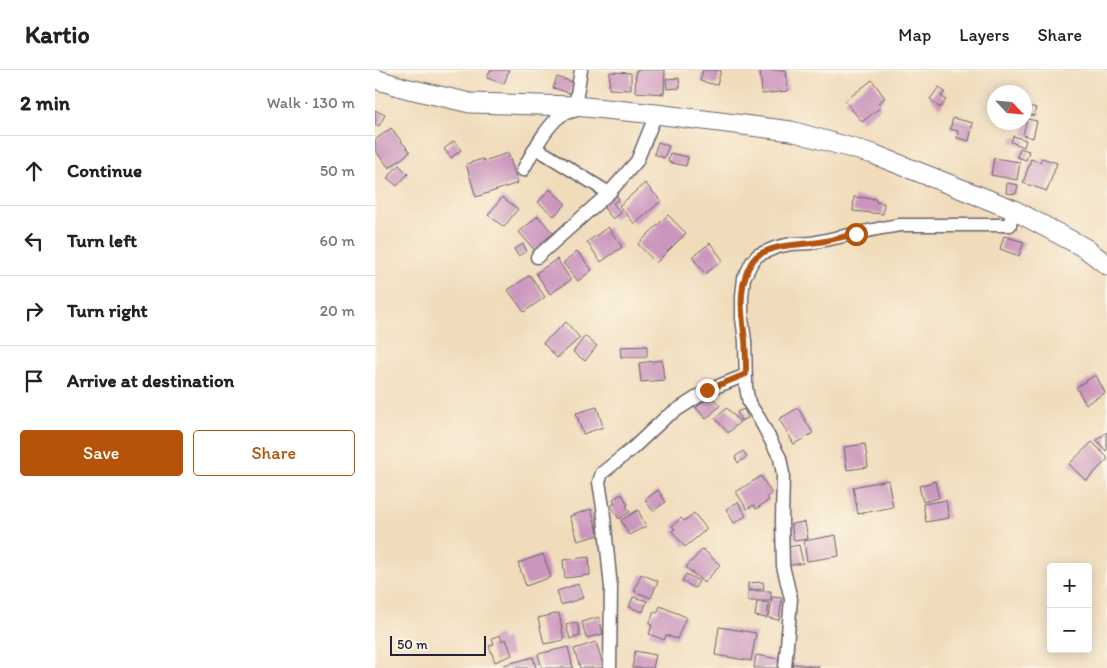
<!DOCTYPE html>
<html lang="en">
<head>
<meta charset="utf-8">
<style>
	body { margin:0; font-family:Itim,sans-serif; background:#f6f6f6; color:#222 }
	.controls { position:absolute; right:15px; bottom:15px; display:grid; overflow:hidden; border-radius:5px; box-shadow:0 2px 12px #0003 }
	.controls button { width:45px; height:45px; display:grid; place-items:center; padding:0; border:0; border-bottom:1px solid #e0e0e0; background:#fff; color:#222; font:25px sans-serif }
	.compass { position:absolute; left:612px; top:15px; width:45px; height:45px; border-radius:50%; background:#fff; box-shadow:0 2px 12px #0003; rotate:116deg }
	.scale { position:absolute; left:15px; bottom:12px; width:96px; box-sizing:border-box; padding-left:5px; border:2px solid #22223b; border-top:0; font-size:14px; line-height:18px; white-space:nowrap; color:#22223b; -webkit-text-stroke:4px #fcf5e5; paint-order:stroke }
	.stop { position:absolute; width:15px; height:15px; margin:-11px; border:4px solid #b45309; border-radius:50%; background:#fff }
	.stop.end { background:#b45309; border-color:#fff; box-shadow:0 1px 5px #0008 }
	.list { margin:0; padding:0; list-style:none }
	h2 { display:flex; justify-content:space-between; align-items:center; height:65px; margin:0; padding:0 20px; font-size:21px }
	h2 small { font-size:16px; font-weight:400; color:#767676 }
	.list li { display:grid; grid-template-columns:32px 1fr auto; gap:15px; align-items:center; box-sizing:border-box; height:70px; padding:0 20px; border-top:1px solid #e0e0e0 }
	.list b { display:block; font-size:19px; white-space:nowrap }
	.list em { font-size:16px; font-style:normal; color:#767676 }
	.actions { display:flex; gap:10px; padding:15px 20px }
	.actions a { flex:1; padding:11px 0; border:1px solid #b45309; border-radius:5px; text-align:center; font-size:18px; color:#b45309 }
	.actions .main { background:#b45309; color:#fff }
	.icon { flex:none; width:28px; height:28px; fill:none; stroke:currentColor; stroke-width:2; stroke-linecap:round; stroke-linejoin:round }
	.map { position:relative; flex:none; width:732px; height:598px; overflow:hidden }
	header { display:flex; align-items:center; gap:30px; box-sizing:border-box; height:70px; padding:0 25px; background:#fff; border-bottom:1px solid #e0e0e0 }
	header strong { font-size:24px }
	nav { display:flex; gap:28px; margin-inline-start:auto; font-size:18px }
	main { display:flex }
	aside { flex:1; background:#fff }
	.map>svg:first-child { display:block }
	.building { fill:#cb95bd }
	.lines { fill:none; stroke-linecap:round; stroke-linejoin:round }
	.minor-casing { stroke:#6a6368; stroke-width:15 }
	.secondary-casing { stroke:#6a6368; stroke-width:21 }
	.minor { stroke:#fff; stroke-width:12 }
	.secondary { stroke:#fff; stroke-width:19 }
	.route { stroke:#b45309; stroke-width:6 }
</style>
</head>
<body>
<header>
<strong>Kartio</strong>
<nav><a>Map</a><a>Layers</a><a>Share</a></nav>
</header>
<main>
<aside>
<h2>2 min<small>Walk · 130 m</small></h2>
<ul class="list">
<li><svg class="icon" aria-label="ahead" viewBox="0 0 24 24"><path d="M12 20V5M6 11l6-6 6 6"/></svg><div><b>Continue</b></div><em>50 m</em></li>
<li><svg class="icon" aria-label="left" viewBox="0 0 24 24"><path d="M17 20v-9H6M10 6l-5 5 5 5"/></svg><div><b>Turn left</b></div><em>60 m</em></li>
<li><svg class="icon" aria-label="right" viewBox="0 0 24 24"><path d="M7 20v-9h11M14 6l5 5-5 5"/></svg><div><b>Turn right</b></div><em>20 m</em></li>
<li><svg class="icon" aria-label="arrive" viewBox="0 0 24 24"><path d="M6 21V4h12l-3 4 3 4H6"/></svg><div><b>Arrive at destination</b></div></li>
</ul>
<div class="actions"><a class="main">Save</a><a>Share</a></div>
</aside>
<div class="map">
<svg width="732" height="598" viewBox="0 0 732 598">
	<rect width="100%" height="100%" fill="#fcf5e5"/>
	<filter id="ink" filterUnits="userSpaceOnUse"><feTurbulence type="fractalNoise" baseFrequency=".02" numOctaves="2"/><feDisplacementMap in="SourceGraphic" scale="10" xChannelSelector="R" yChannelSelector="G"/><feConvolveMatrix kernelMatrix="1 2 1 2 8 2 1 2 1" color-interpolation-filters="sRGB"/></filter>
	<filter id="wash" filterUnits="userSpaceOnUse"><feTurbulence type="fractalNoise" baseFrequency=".0096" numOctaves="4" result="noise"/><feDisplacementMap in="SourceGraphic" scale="20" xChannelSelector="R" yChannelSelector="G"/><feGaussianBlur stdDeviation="1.12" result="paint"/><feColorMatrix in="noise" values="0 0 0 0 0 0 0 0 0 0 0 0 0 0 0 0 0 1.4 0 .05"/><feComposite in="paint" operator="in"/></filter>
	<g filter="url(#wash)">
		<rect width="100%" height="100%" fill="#f0dcbb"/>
		<g id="blocks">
			<path class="building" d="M115 0H134L129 14 112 8Z
				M261 0H290L289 24 260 22Z
				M328 0H346L342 15 325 11Z
				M385 0H411L413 21 387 24Z
				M235 2 256 3V20L234 19Z
				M182 7 198 12 195 23 178 18Z
				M304 8 305 18 292 19 291 9Z
				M497 10 510 28 503 33 506 37 487 52 470 31Z
				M564 17 570 22 566 26 571 30 565 38 555 29Z
				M650 35 661 38 659 46 650 43Z
				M0 40 10 45 4 56 0 54Z
				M578 48 598 53 594 71 582 68 583 61 575 59Z
				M652 49 662 51 658 68 648 65Z
				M16 58 35 82 14 98 0 80V70Z
				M638 66 651 70 649 77 636 72Z
				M79 71 86 80 76 88 69 79Z
				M283 72 294 76 289 88 279 84Z
				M645 78 654 81 651 90 642 87Z
				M133 83 143 113 101 127 91 94 108 89 109 91Z
				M295 83 313 87 311 96 293 92Z
				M619 88 645 92 642 110 616 105Z
				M667 88 682 93 672 121 648 113 656 89 665 92Z
				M24 95 33 104 22 116 12 108Z
				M270 113 286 131 260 154 244 136Z
				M632 113 643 115 641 124 631 123Z
				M175 119 191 134 179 146 163 132Z
				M239 122 244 129 238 133 246 143 238 149 225 133Z
				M127 127 143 139 129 157 113 145Z
				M479 127 501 129V132L509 133 508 144 478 141Z
				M293 145 311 163 281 193 263 174Z
				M163 146 180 165 161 182 144 162Z
				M233 157 247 177 226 192 212 172Z
				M629 166 649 172 644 186 625 179Z
				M335 173 348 190 330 204 317 187Z
				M148 174 152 181 143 186 139 179Z
				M202 181 217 200 203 211 188 193Z
				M182 189 196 210 175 224 161 203Z
				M155 205 170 227 149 242 133 220Z
				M191 252 205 268 182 288 168 273Z
				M210 266 222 276 210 291 198 282Z
				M272 276V287H246L245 277Z
				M287 290 289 310 266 312 264 293Z
				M721 305 730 323 711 334 701 317Z
				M335 325 345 336 331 349 321 338Z
				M222 337 228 357 208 364 201 343Z
				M352 338 365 352 353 363 340 348Z
				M423 338 438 363 419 374 404 349Z
				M369 339 373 348 366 351 362 342Z
				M732 362V380L731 381 722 370Z
				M717 372 732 387V390L711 411 694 394Z
				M490 374 493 397 472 400 469 377Z
				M368 381 372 387 363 393 360 387Z
				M386 406 397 424 392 427 394 430 381 439 379 435 372 439 361 422Z
				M513 410 518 437 483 444 478 417Z
				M560 411 564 428 548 432 544 416Z
				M283 420 291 432 278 441 270 430Z
				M247 424 253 435 251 436 255 442 244 449 236 436 240 433 238 429Z
				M571 430 574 448 551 452 548 434Z
				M363 432 371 446 359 453 351 439Z
				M216 439 224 465 203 471 195 446Z
				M263 440 271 456 254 465 246 450Z
				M319 443 332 459 310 477 297 461 300 459 297 456 306 448 309 451Z
				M430 452 433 469 419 471 416 454Z
				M461 465 464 486 432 491 429 471Z
				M424 475 428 493 412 496 409 478Z
				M328 479 345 495 329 513 311 497Z
				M168 484 176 507 151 516 143 493Z
				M214 487 215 505 190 508 188 490Z
				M266 504 283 511 276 528 259 521Z
				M311 504 324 511 320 518 307 511Z
				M388 512 389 519 373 520V513Z
				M203 514 208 528 186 535 182 521Z
				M373 521H396V531H373Z
				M258 527 272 531 268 542 254 537Z
				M397 527 407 528 404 550 394 548Z
				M382 532 394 533 392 548 380 546Z
				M285 536 311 547 302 569 291 565 289 570 274 564 277 555 274 554 279 542 282 543Z
				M184 543 189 570 169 574 163 548Z
				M224 547 228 564 211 568 207 552Z
				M202 552 205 566 195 569 191 554Z
				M344 557 381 563 376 591 340 585Z
				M125 565 127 571 131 569 137 585 120 592 114 576 119 574 117 568Z
				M221 572 229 597 225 598H205L199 579Z
				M193 577 198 598H167L163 584Z
				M260 581 281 585 278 598H257Z
				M381 585 404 589 403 598H379Z
				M158 587 161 598H130L129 595Z
				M418 594 444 597V598H417Z"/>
		</g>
	</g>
	<g filter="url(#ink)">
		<use href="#blocks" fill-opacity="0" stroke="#6a6368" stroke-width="1"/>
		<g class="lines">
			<defs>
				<path id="minor" d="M200 36 206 0
					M161 78 234 123
					M148 100C156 85 174 49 191 43 194 42 199 41 202 40
					M162 187 234 123 262 91 281 44
					M235 598 236 518 228 437 224 412 227 403 257 379 291 347 333 320 371 305
					M410 598 416 529 408 496 407 451 408 404 405 388 384 348 374 333 371 317 370 271 367 248V226L369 208 377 192 383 185 402 177 416 174 436 173 507 158 525 155H635L637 139"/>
				<path id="secondary" d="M0 9 30 18 95 33 200 36 281 44 416 61 498 84 637 139 710 178 732 195"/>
			</defs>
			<use href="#minor" class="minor-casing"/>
			<use href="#secondary" class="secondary-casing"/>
			<use href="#minor" class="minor"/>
			<use href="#secondary" class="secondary"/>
		</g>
	</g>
	<g class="lines" filter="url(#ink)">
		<path class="route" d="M332 320 371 304C371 293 371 282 370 270 367 246 363 222 373 199 376 193 379 187 385 184 401 175 419 175 436 173 451 172 466 167 481 164"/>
	</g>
</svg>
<div class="controls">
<button>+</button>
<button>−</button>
</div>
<svg class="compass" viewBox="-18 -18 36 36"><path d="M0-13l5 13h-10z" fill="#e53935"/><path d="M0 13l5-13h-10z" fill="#767676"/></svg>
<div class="scale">50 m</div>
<div class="stop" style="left:481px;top:164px"></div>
<div class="stop end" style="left:332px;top:320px"></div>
</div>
</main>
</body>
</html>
